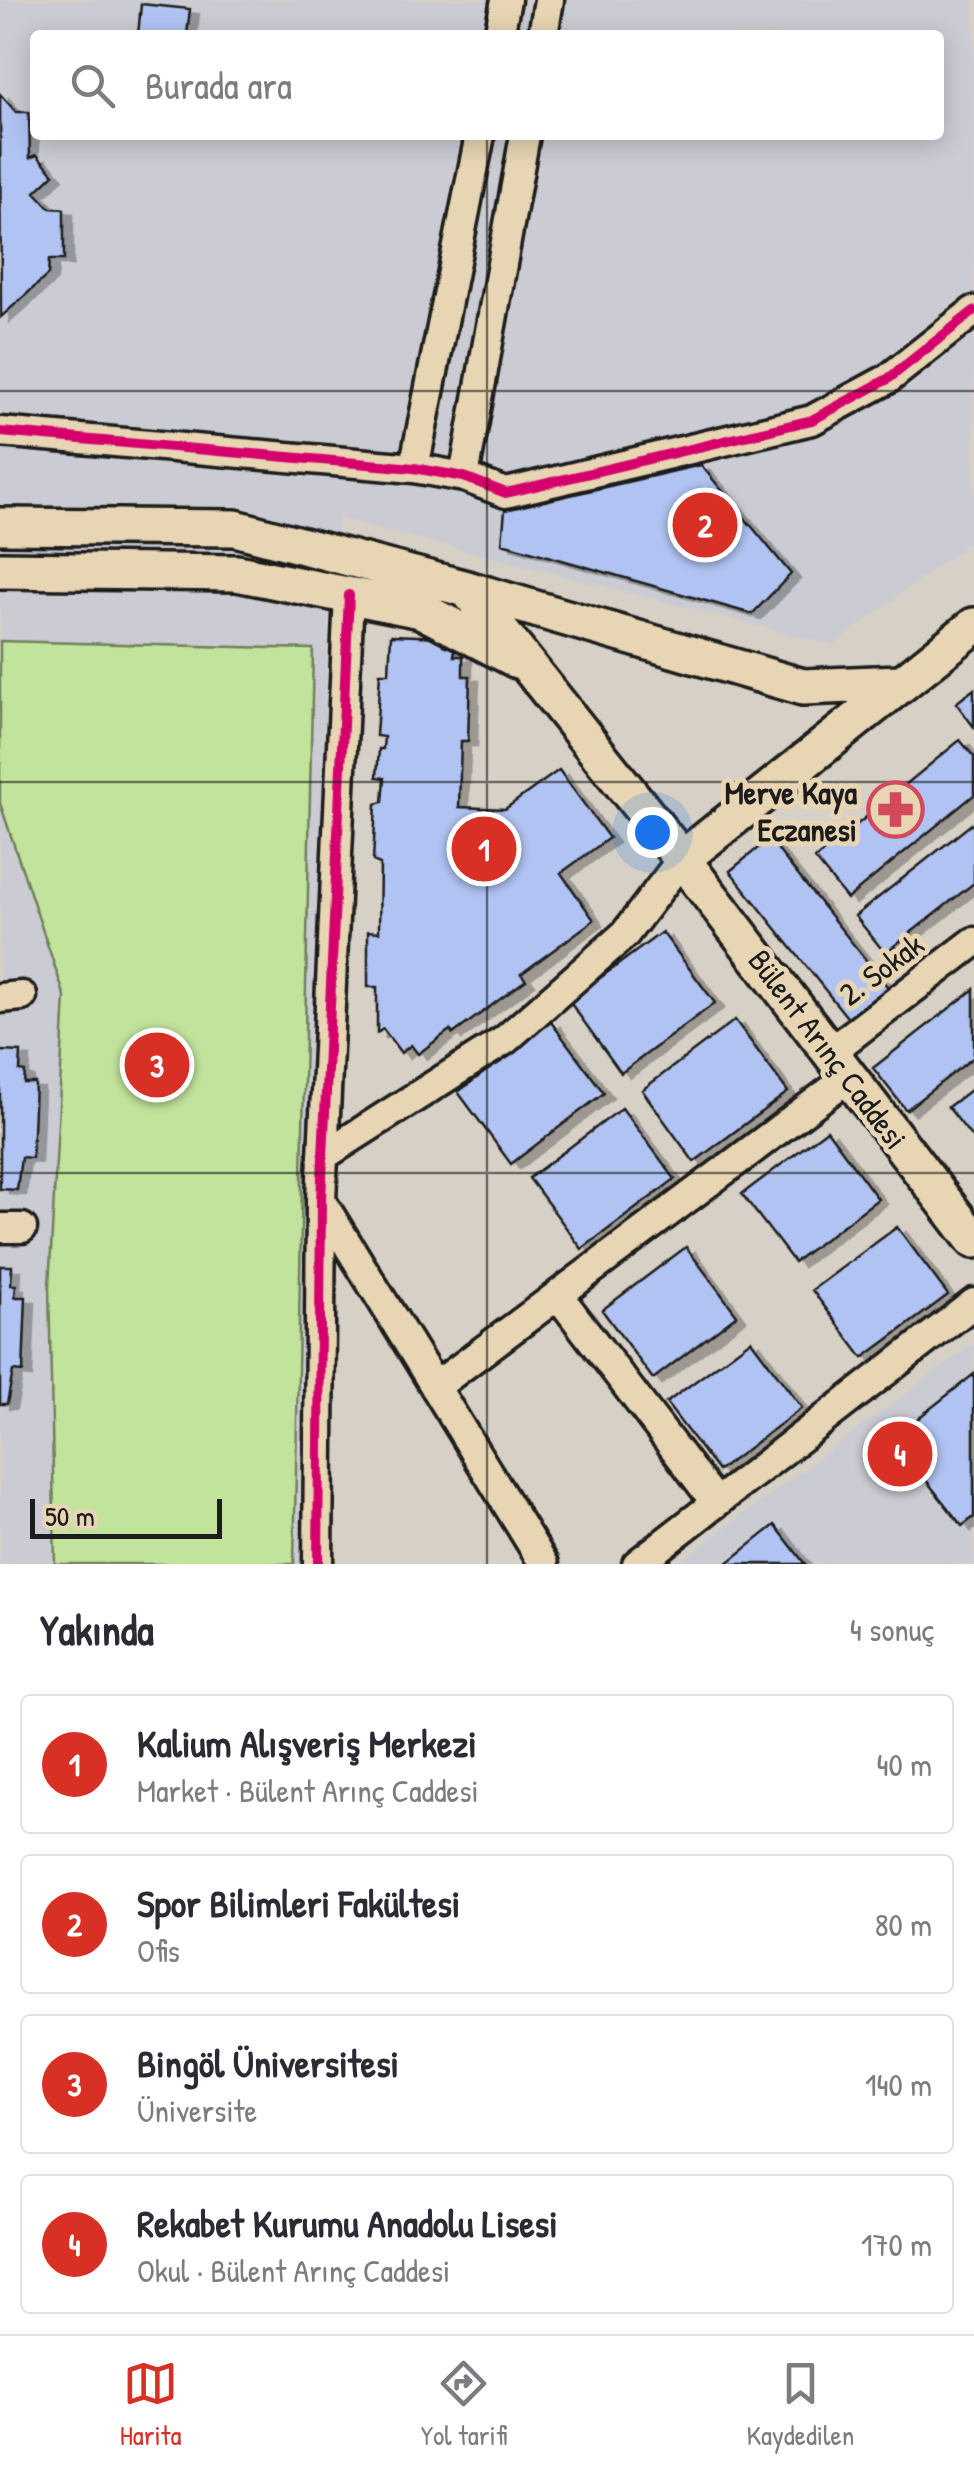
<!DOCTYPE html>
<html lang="tr">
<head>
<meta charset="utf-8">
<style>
	body { margin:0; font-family:"Patrick Hand",sans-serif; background:#f7f7f7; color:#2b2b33 }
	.scale { position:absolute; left:30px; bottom:25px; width:192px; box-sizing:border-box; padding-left:10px; border:5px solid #1c1c1c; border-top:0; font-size:28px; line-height:35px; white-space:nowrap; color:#1c1c1c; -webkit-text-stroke:8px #e7d5b3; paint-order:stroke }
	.you { position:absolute; left:652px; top:832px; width:35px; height:35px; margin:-25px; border:8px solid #fff; border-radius:50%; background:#1a73e8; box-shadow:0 0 0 15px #1a73e833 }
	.badge { display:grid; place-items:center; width:65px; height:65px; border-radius:50%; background:#d93025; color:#fff; font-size:32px; font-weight:700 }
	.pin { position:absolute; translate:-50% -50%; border:5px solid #fff; box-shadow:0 2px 10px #0006 }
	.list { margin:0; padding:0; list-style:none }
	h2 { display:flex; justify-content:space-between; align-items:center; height:130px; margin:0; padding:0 40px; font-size:42px }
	h2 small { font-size:32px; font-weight:400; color:#7c7c81 }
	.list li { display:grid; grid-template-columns:65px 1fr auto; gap:30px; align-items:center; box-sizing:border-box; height:140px; margin:0 20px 20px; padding:0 20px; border:2px solid #e1e1e2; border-radius:10px }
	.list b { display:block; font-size:38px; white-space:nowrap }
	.list p { margin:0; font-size:32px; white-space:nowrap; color:#7c7c81 }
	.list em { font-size:32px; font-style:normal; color:#7c7c81 }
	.icon { flex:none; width:55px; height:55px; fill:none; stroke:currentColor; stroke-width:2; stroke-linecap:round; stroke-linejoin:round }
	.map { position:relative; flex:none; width:974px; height:1564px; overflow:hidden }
	.search { position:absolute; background:#fff; box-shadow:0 5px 25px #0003; left:30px; right:30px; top:30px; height:110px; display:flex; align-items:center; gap:25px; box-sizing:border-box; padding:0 35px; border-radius:10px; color:#7c7c81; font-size:38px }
	.sheet { height:770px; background:#fff }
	nav { display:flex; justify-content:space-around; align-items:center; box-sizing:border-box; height:140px; border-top:2px solid #e1e1e2; background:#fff; font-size:28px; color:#7c7c81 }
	nav a { display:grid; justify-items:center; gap:5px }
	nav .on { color:#d93025 }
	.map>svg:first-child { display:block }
	.built { fill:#cbccd3; fill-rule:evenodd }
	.green { fill:#c2e39c; stroke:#6f805c; stroke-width:2.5 }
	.building { fill:#b0c3f2; stroke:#1c1c1c; stroke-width:2.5; filter:url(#shadow) }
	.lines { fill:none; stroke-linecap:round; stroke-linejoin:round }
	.minor-casing { stroke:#1c1c1c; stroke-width:35 }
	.tertiary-casing { stroke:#1c1c1c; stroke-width:42 }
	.minor { stroke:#e7d5b3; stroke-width:28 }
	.tertiary { stroke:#e7d5b3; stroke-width:35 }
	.cycleway-casing { stroke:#e7d5b3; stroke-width:16 }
	.cycleway { stroke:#d6006c; stroke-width:10 }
	.grid { fill:none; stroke:#1c1c1c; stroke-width:2.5; stroke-opacity:0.55 }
	.labels { text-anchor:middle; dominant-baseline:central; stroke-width:10; stroke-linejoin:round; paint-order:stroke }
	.poi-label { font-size:32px; font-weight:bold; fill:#1c1c1c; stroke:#e7d5b3; text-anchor:end }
	.street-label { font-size:32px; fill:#1c1c1c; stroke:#e7d5b3 }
</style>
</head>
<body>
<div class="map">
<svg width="974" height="1564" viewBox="0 0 974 1564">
	<defs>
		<filter id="shadow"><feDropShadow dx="9" dy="5" stdDeviation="0" flood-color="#0004"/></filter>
	</defs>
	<rect width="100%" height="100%" fill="#d6d0c6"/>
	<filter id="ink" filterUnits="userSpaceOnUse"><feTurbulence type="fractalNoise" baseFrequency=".01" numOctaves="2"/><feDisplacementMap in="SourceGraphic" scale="20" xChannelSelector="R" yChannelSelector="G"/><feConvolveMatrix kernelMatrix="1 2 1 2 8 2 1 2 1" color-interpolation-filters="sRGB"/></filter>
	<g filter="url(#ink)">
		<path class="built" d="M0 0H974V538L834 645 338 518 328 625 300 1484 302 1564H0ZM35 35H939V135H35Z
			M974 1343V1564H676Z"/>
		<path class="green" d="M0 641 313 649 294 1564H55L49 1286 65 997 0 803Z"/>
		<path class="building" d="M141 4 190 9 187 35H138Z
			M0 94 16 112H29L30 158 37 155 54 174 35 192 50 208 64 209V260H49L48 275 1 317Z
			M701 465 791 574 752 614 502 543 505 510Z
			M391 635 442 637 443 645 455 649 454 656H463V676H470L468 741H461L459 807 505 809 559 770 609 838 561 873 594 920 521 974 526 980 453 1034 450 1030 418 1054 411 1045 401 1053 383 1029 377 1033V987H368V931L379 932 380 864 373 861 376 804 383 802 385 778 377 777 379 749H383L384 737 376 736 380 673H389Z
			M974 689V727L956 703Z
			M960 740 974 757V795L847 899 815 859Z
			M974 822V883L885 953 855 916Z
			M769 839 890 990 850 1021 730 871Z
			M662 932 715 1003 621 1073 569 1001Z
			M974 989V1057L906 1110 873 1068Z
			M735 1020 788 1092 694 1162 642 1090Z
			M551 1022 604 1093 511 1164 458 1092Z
			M0 1051 21 1052 20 1071 25 1072 24 1083H35L32 1158 21 1157 17 1190 0 1189Z
			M974 1087V1140L948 1107Z
			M622 1108 675 1179 582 1249 529 1178Z
			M827 1130 878 1199 794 1262 742 1194Z
			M897 1227 948 1295 863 1358 812 1290Z
			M686 1247 737 1315 653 1379 602 1310Z
			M0 1266H12L11 1285H16L15 1297H26L23 1372 13 1371 7 1404H0Z
			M751 1340 802 1408 718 1471 666 1403Z
			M974 1374V1517L962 1526 893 1438Z
			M775 1525 805 1564H726Z"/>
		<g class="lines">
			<defs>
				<path id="minor" d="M499 35 506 0
					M543 35 549 0
					M0 432 414 468 464 477 506 493 812 420 888 379 974 311
					M414 468 480 135
					M464 477 525 135
					M0 998 22 996
					M830 1052 974 942
					M323 1156 505 1040 625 934 682 859
					M321 1201 544 1564
					M0 1228H22
					M558 1295 716 1503
					M435 1387 849 1077
					M318 1564 321 1200 349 595
					M637 1564 974 1303"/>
				<path id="tertiary" d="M0 526 235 528 467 589 803 687 900 683
					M0 570 237 573 421 610 517 660
					M467 589 682 859 974 1240
					M682 859 974 626"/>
			</defs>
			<use href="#minor" class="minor-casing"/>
			<use href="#tertiary" class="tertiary-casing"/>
			<use href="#minor" class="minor"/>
			<use href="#tertiary" class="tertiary"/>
			<defs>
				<path id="cycleway" d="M0 432 414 468 464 477 506 493 812 420 888 379 974 311
					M318 1564 321 1200 349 595"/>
			</defs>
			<use href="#cycleway" class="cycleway-casing"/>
			<use href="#cycleway" class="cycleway"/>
		</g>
	</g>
	<path class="grid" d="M487 0V35M487 135V1564M0 391H974M0 782H974M0 1173H974"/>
	<defs>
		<symbol id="pharmacy-ring" viewBox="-11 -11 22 22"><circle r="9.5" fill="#e7d5b3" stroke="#d1495b" stroke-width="1.5"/><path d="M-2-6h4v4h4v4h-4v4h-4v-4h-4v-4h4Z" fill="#d1495b"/></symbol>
	</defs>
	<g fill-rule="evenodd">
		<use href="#pharmacy-ring" x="864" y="778" width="63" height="63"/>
	</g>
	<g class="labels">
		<g class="poi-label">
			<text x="857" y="792">Merve Kaya<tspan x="857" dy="37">Eczanesi</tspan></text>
		</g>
		<g class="street-label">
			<text transform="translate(881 969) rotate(-37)">2. Sokak</text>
			<text transform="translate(828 1049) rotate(53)">Bülent Arınç Caddesi</text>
		</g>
	</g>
</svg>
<div class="scale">50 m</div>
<div class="you"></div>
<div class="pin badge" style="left:484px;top:849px">1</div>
<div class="pin badge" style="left:705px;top:525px">2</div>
<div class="pin badge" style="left:157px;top:1065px">3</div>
<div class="pin badge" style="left:900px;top:1454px">4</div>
<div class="search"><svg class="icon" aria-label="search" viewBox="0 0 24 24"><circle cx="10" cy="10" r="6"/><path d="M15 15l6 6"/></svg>Burada ara</div>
</div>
<section class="sheet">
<h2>Yakında<small>4 sonuç</small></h2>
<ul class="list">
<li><span class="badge">1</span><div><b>Kalium Alışveriş Merkezi</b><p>Market · Bülent Arınç Caddesi</p></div><em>40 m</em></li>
<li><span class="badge">2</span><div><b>Spor Bilimleri Fakültesi</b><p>Ofis</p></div><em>80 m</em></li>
<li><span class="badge">3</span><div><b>Bingöl Üniversitesi</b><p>Üniversite</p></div><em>140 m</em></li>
<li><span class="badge">4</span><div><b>Rekabet Kurumu Anadolu Lisesi</b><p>Okul · Bülent Arınç Caddesi</p></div><em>170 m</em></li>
</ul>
</section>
<nav>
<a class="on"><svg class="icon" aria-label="map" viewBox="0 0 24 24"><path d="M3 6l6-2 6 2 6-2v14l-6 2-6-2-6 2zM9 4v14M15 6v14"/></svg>Harita</a>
<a><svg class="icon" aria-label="directions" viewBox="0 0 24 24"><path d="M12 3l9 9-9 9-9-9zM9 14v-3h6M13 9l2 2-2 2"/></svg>Yol tarifi</a>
<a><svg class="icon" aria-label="saved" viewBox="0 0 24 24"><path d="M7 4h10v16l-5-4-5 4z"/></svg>Kaydedilen</a>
</nav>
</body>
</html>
